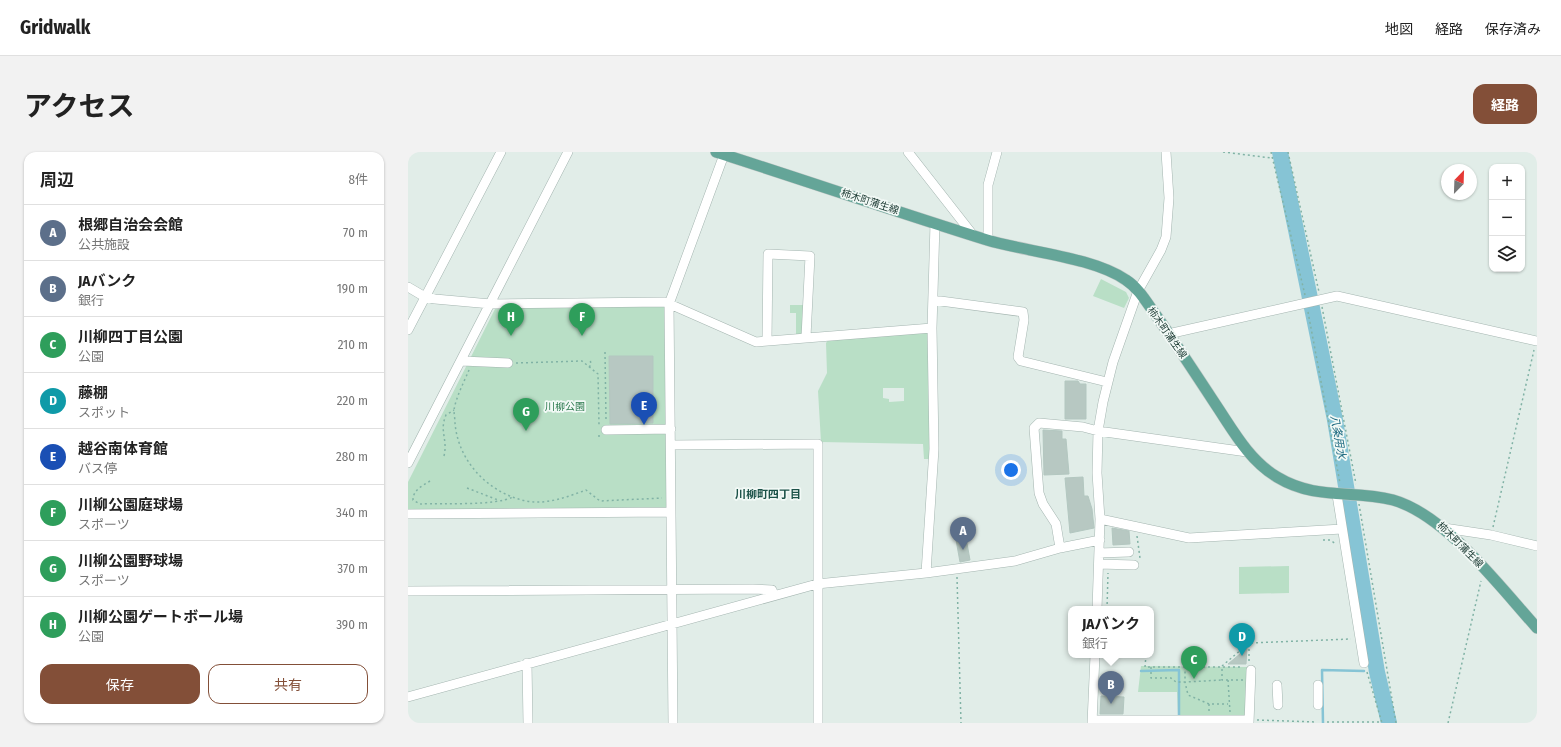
<!DOCTYPE html>
<html lang="ja">
<head>
<meta charset="utf-8">
<style>
	body { margin:0; font-family:"Fira Sans Condensed","Noto Sans JP",sans-serif; background:#f2f2f2; color:#222 }
	.controls { position:absolute; right:12px; top:12px; display:grid; overflow:hidden; border-radius:8px; box-shadow:0 1px 3px #0004 }
	.controls button { width:36px; height:36px; display:grid; place-items:center; padding:0; border:0; border-bottom:1px solid #e0e0e0; background:#fff; color:#222; font:20px sans-serif }
	.compass { position:absolute; left:1033px; top:12px; width:36px; height:36px; border-radius:50%; background:#fff; box-shadow:0 1px 3px #0004; rotate:23deg }
	.you { position:absolute; left:603px; top:318px; width:14px; height:14px; margin:-10px; border:3px solid #fff; border-radius:50%; background:#1a73e8; box-shadow:0 0 0 6px #1a73e833 }
	.badge { display:grid; place-items:center; width:26px; height:26px; border-radius:50%; background:#834f38; color:#fff; font-size:13px; font-weight:700 }
	.pin { position:absolute; translate:-50% -33px; filter:drop-shadow(0 1px 2px #0008) }
	.pin::after { content:''; position:absolute; top:21px; width:14px; height:12px; background:inherit; clip-path:polygon(0 0,100% 0,50% 100%) }
	.popup { position:absolute; left:660px; top:454px; width:86px; height:52px; box-sizing:border-box; display:grid; place-content:center; border-radius:8px; background:#fff; filter:drop-shadow(0 1px 3px #0005); font-size:13px; white-space:nowrap; color:#767676 }
	.popup b { font-size:15px; color:#222 }
	.popup::after { content:''; position:absolute; left:50%; top:100%; margin-left:-8px; border:8px solid transparent; border-top-color:#fff }
	.list { margin:0; padding:0; list-style:none }
	h2 { display:flex; justify-content:space-between; align-items:center; height:52px; margin:0; padding:0 16px; font-size:17px }
	h2 small { font-size:13px; font-weight:400; color:#767676 }
	.list li { display:grid; grid-template-columns:26px 1fr auto; gap:12px; align-items:center; box-sizing:border-box; height:56px; padding:0 16px; border-top:1px solid #e0e0e0 }
	.list b { display:block; font-size:15px; white-space:nowrap }
	.list p { margin:0; font-size:13px; white-space:nowrap; color:#767676 }
	.list em { font-size:13px; font-style:normal; color:#767676 }
	.actions { display:flex; gap:8px; padding:12px 16px }
	.actions a { flex:1; padding:9px 0; border:1px solid #834f38; border-radius:12px; text-align:center; font-size:14px; color:#834f38 }
	.actions .main { background:#834f38; color:#fff }
	.icon { flex:none; width:22px; height:22px; fill:none; stroke:currentColor; stroke-width:2; stroke-linecap:round; stroke-linejoin:round }
	.map { position:relative; flex:none; width:1129px; height:571px; overflow:hidden; border-radius:12px }
	header { display:flex; align-items:center; gap:24px; box-sizing:border-box; height:56px; padding:0 20px; background:#fff; border-bottom:1px solid #e0e0e0 }
	header strong { font-size:19px }
	nav { display:flex; gap:22px; margin-inline-start:auto; font-size:14px }
	.intro { display:flex; align-items:center; justify-content:space-between; box-sizing:border-box; height:96px; padding:0 24px }
	h1 { margin:0; font-size:28px }
	.button { padding:10px 18px; border-radius:12px; background:#834f38; color:#fff; font-size:14px; font-weight:700 }
	main { display:flex; gap:24px; padding:0 24px }
	aside { flex:1; background:#fff; border-radius:12px; box-shadow:0 1px 3px #0004 }
	.map>svg:first-child { display:block }
	.green { fill:#b9dfc6; fill-rule:evenodd }
	.lines { fill:none; stroke-linecap:round; stroke-linejoin:round }
	.stream { stroke:#86c4d5; stroke-width:2.5 }
	.river { stroke:#86c4d5; stroke-width:16 }
	.building { fill:#b7c8c2; stroke:#b3c7c0 }
	.minor-casing { stroke:#a4b5b0; stroke-width:10 }
	.major-casing { stroke:#c1c9c7; stroke-width:12 }
	.path { stroke:#80b2a5; stroke-width:1.5; stroke-dasharray:2 3; stroke-linecap:butt }
	.minor { stroke:#fff; stroke-width:9 }
	.major { stroke:#64a598; stroke-width:11 }
	.labels { text-anchor:middle; dominant-baseline:central; stroke-width:3.5; stroke-linejoin:round; paint-order:stroke }
	.street-label { font-size:10px; fill:#213f38; stroke:#f2f9f6 }
	.park-label { font-size:10px; fill:#29784c; stroke:#f2f9f6 }
	.water-label { font-size:11px; font-style:italic; fill:#17667e; stroke:#f2f9f6 }
	.neighbourhood-label { font-size:11px; font-weight:bold; fill:#1b5248; stroke:#f2f9f6 }
</style>
</head>
<body>
<header>
<strong>Gridwalk</strong>
<nav><a>地図</a><a>経路</a><a>保存済み</a></nav>
</header>
<div class="intro"><h1>アクセス</h1><a class="button">経路</a></div>
<main>
<aside>
<h2>周辺<small>8件</small></h2>
<ul class="list">
<li><span class="badge" style="background:#5c6f8a">A</span><div><b>根郷自治会会館</b><p>公共施設</p></div><em>70 m</em></li>
<li><span class="badge" style="background:#5c6f8a">B</span><div><b>JAバンク</b><p>銀行</p></div><em>190 m</em></li>
<li><span class="badge" style="background:#2e9e5b">C</span><div><b>川柳四丁目公園</b><p>公園</p></div><em>210 m</em></li>
<li><span class="badge" style="background:#0f9aa8">D</span><div><b>藤棚</b><p>スポット</p></div><em>220 m</em></li>
<li><span class="badge" style="background:#1a4fb4">E</span><div><b>越谷南体育館</b><p>バス停</p></div><em>280 m</em></li>
<li><span class="badge" style="background:#2e9e5b">F</span><div><b>川柳公園庭球場</b><p>スポーツ</p></div><em>340 m</em></li>
<li><span class="badge" style="background:#2e9e5b">G</span><div><b>川柳公園野球場</b><p>スポーツ</p></div><em>370 m</em></li>
<li><span class="badge" style="background:#2e9e5b">H</span><div><b>川柳公園ゲートボール場</b><p>公園</p></div><em>390 m</em></li>
</ul>
<div class="actions"><a class="main">保存</a><a>共有</a></div>
</aside>
<div class="map">
<svg width="1129" height="571" viewBox="0 0 1129 571">
	<rect width="100%" height="100%" fill="#e1ede8"/>
	<path class="green" d="M693 127 718 140 721 146 716 156 685 144Z
		M257 152 263 360 0 359V330L89 153Z
		M382 153H398L397 177 392 184 388 185V161H382Z
		M521 180 523 307H516L515 292 413 290 410 239 419 221 418 191 421 187ZM475 236H496V249L481 250V247L475 246Z
		M881 414V441L831 442V415Z
		M733 514 841 515 838 562 837 564 770 563 769 540H730Z"/>
	<g class="lines">
		<path class="stream" d="M733 519 771 518V563
			M962 519 969 520
			M915 571 914 518 956 519"/>
		<path class="river" d="M872 0 927 268 969 520 981 571"/>
	</g>
	<path class="building" d="M91 161H100V172L91 171Z
		M201 204H245V271L202 272Z
		M657 229H670L672 232H678V267H657Z
		M635 278 654 279V287H658L661 322 636 323Z
		M675 325 676 344H680L684 357 686 376 662 381 657 326Z
		M704 376 721 379 722 392 705 393Z
		M558 386 562 408 552 410 548 388Z
		M839 496 838 512H820Z
		M693 544 716 545 715 562H692Z"/>
	<g class="lines">
		<defs>
			<path id="minor" d="M500 0 565 83
				M580 88V33L589 0
				M0 135 17 145 27 147 83 152 257 150 348 190 524 176
				M525 148 615 160 616 168 610 205 613 209 699 230
				M0 178 93 0
				M760 182 929 144 1129 189
				M359 189 360 102 402 104 398 185
				M54 209 100 211
				M198 278 263 277
				M263 293 410 292V571
				M0 311 160 0
				M929 343 956 511
				M0 362 263 360
				M692 367 781 386 934 377
				M1036 376 1083 383 1129 394
				M652 396 648 372 635 352 631 341 626 276 631 271 675 275 690 279 839 300
				M691 401 721 400
				M691 412 726 413
				M518 421 526 297 524 176 527 71
				M0 439 345 437 364 438 366 443
				M689 457 692 367 689 321 690 279 695 250 705 210 730 139 753 98 758 85 761 46 758 0
				M119 511 120 571
				M869 533 870 553
				M910 533V553
				M0 545 409 432 518 421 607 409 652 396 692 388
				M684 568H841
				M265 571 261 152 317 0
				M684 571 687 503
				M841 571 843 518"/>
			<path id="major" d="M308 0C399 29 489 60 579 88 619 100 685 105 718 128 732 137 740 153 750 166 770 195 789 224 808 253 826 280 841 308 869 325 909 349 944 337 985 348 1038 363 1092 435 1129 476"/>
		</defs>
		<use href="#minor" class="minor-casing"/>
		<use href="#major" class="major-casing"/>
		<path class="path" d="M815 0 863 6
			M863 0 897 143
			M880 0 911 140
			M914 155 948 332
			M900 160 932 331
			M197 200 198 268
			M108 211 174 209 190 222 191 273
			M181 215 183 213 182 206
			M61 218C56 230 48 245 46 258 46 262 47 267 47 271 50 309 80 341 118 349 138 353 159 345 178 338L192 349 254 346
			M191 283V288
			M36 304C40 287 31 279 38 263L46 258
			M22 329C14 334 5 338 5 348L12 352C35 351 87 354 105 345
			M59 336 90 348
			M951 352 988 571
			M1085 375 1126 198
			M729 384 732 406
			M915 388H922L928 392
			M549 425 553 571
			M699 457 700 421
			M738 503 737 515H835
			M841 509V491L943 487
			M743 515V526H763L768 530H777V516
			M959 520 974 571
			M820 528 822 560
			M835 528H814V514L841 491
			M801 552 780 543 777 530 814 528
			M801 559V552H820
			M849 568 909 570
			M919 570H973
			M1040 571 1073 429"/>
		<use href="#minor" class="minor"/>
		<use href="#major" class="major"/>
	</g>
	<g class="labels">
		<g class="street-label">
			<text transform="translate(462 50) rotate(18)">柿木町蒲生線</text>
			<text transform="translate(759 181) rotate(55)">柿木町蒲生線</text>
			<text transform="translate(1052 393) rotate(45)">柿木町蒲生線</text>
		</g>
		<g class="park-label">
			<text x="157" y="255">川柳公園</text>
		</g>
		<g class="water-label">
			<text transform="translate(930 285) rotate(80)">八条用水</text>
		</g>
		<g class="neighbourhood-label">
			<text x="360" y="342">川柳町四丁目</text>
		</g>
	</g>
</svg>
<div class="controls">
<button>+</button>
<button>−</button>
<button><svg class="icon" aria-label="layers" viewBox="0 0 24 24"><path d="M12 4l9 5-9 5-9-5zM3 14l9 5 9-5"/></svg></button>
</div>
<svg class="compass" viewBox="-18 -18 36 36"><path d="M0-13l5 13h-10z" fill="#e53935"/><path d="M0 13l5-13h-10z" fill="#767676"/></svg>
<div class="you"></div>
<div class="pin badge" style="left:555px;top:398px;background:#5c6f8a">A</div>
<div class="pin badge" style="left:703px;top:552px;background:#5c6f8a">B</div>
<div class="popup"><b>JAバンク</b>銀行</div>
<div class="pin badge" style="left:786px;top:527px;background:#2e9e5b">C</div>
<div class="pin badge" style="left:834px;top:504px;background:#0f9aa8">D</div>
<div class="pin badge" style="left:236px;top:273px;background:#1a4fb4">E</div>
<div class="pin badge" style="left:174px;top:184px;background:#2e9e5b">F</div>
<div class="pin badge" style="left:118px;top:279px;background:#2e9e5b">G</div>
<div class="pin badge" style="left:103px;top:184px;background:#2e9e5b">H</div>
</div>
</main>
</body>
</html>
